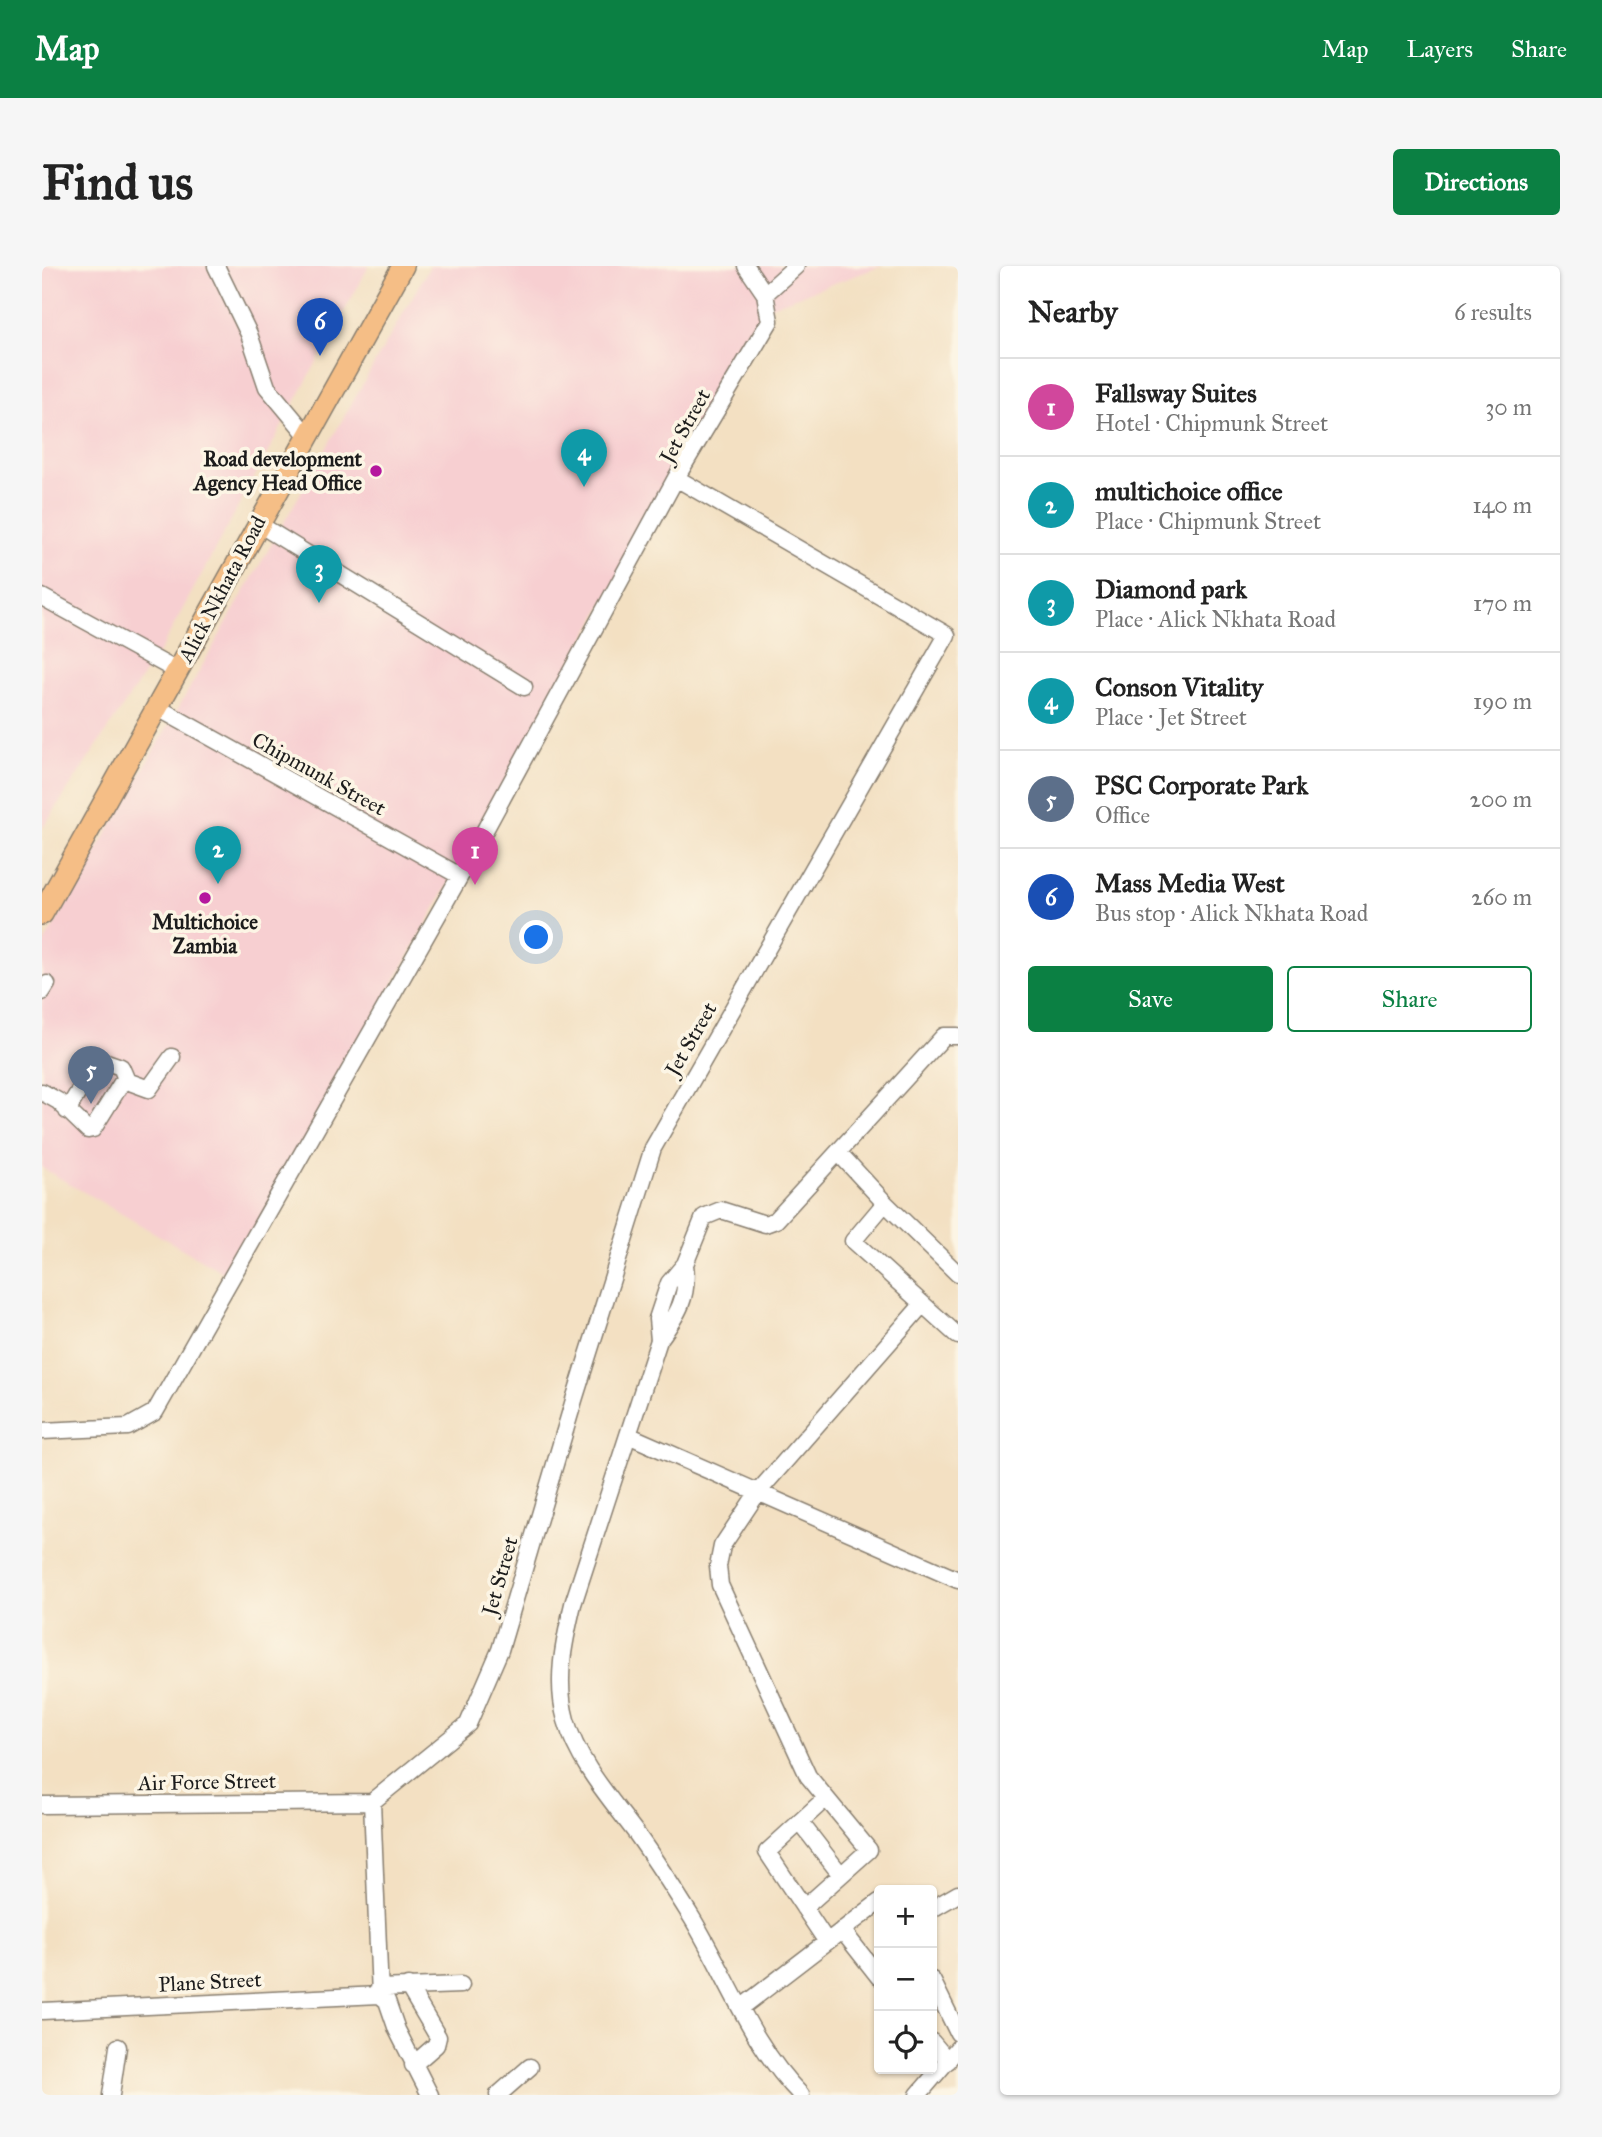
<!DOCTYPE html>
<html lang="en">
<head>
<meta charset="utf-8">
<style>
	body { margin:0; font-family:"IM FELL Great Primer",serif; background:#f6f6f6; color:#222 }
	.controls { position:absolute; right:21px; bottom:21px; display:grid; overflow:hidden; border-radius:7px; box-shadow:0 2px 5px #0004 }
	.controls button { width:63px; height:63px; display:grid; place-items:center; padding:0; border:0; border-bottom:2px solid #e0e0e0; background:#fff; color:#222; font:35px sans-serif }
	.you { position:absolute; left:495px; top:672px; width:24px; height:24px; margin:-18px; border:5px solid #fff; border-radius:50%; background:#1a73e8; box-shadow:0 0 0 10px #1a73e833 }
	.badge { display:grid; place-items:center; width:46px; height:46px; border-radius:50%; background:#0b8043; color:#fff; font-size:23px; font-weight:700 }
	.pin { position:absolute; translate:-50% -58px; filter:drop-shadow(0 2px 4px #0008) }
	.pin::after { content:''; position:absolute; top:37px; width:24px; height:21px; background:inherit; clip-path:polygon(0 0,100% 0,50% 100%) }
	.list { margin:0; padding:0; list-style:none }
	h2 { display:flex; justify-content:space-between; align-items:center; height:91px; margin:0; padding:0 28px; font-size:30px }
	h2 small { font-size:23px; font-weight:400; color:#767676 }
	.list li { display:grid; grid-template-columns:46px 1fr auto; gap:21px; align-items:center; box-sizing:border-box; height:98px; padding:0 28px; border-top:2px solid #e0e0e0 }
	.list b { display:block; font-size:26px; white-space:nowrap }
	.list p { margin:0; font-size:23px; white-space:nowrap; color:#767676 }
	.list em { font-size:23px; font-style:normal; color:#767676 }
	.actions { display:flex; gap:14px; padding:21px 28px }
	.actions a { flex:1; padding:16px 0; border:2px solid #0b8043; border-radius:7px; text-align:center; font-size:24px; color:#0b8043 }
	.actions .main { background:#0b8043; color:#fff }
	.icon { flex:none; width:38px; height:38px; fill:none; stroke:currentColor; stroke-width:2; stroke-linecap:round; stroke-linejoin:round }
	.map { position:relative; flex:none; width:916px; height:1829px; overflow:hidden; border-radius:7px }
	header { display:flex; align-items:center; gap:42px; box-sizing:border-box; height:98px; padding:0 35px; background:#0b8043; color:#fff }
	header strong { font-size:33px }
	nav { display:flex; gap:38px; margin-inline-start:auto; font-size:24px }
	.intro { display:flex; align-items:center; justify-content:space-between; box-sizing:border-box; height:168px; padding:0 42px }
	h1 { margin:0; font-size:49px }
	.button { padding:18px 32px; border-radius:7px; background:#0b8043; color:#fff; font-size:24px; font-weight:700 }
	main { display:flex; gap:42px; padding:0 42px }
	aside { flex:1; background:#fff; border-radius:7px; box-shadow:0 2px 5px #0004 }
	.map>svg:first-child { display:block }
	.built { fill:#f7cfd1 }
	.lines { fill:none; stroke-linecap:round; stroke-linejoin:round }
	.minor-casing { stroke:#887e6f; stroke-width:19 }
	.major-casing { stroke:#887e6f; stroke-width:24 }
	.minor { stroke:#fff; stroke-width:16 }
	.major { stroke:#f5be86; stroke-width:21 }
	.poi-dot { fill:#b5179e; stroke:#fcf5e5; stroke-width:2.5 }
	.labels { text-anchor:middle; dominant-baseline:central; stroke-width:7; stroke-linejoin:round; paint-order:stroke }
	.street-label { font-size:21px; fill:#1c1c1c; stroke:#fcf5e5 }
	.poi-label { font-size:21px; font-weight:bold; fill:#1c1c1c; stroke:#fcf5e5; text-anchor:end }
</style>
</head>
<body>
<header>
<strong>Map</strong>
<nav><a>Map</a><a>Layers</a><a>Share</a></nav>
</header>
<div class="intro"><h1>Find us</h1><a class="button">Directions</a></div>
<main>
<div class="map">
<svg width="916" height="1829" viewBox="0 0 916 1829">
	<rect width="100%" height="100%" fill="#fcf5e5"/>
	<filter id="ink" filterUnits="userSpaceOnUse"><feTurbulence type="fractalNoise" baseFrequency=".0143" numOctaves="2"/><feDisplacementMap in="SourceGraphic" scale="14" xChannelSelector="R" yChannelSelector="G"/><feConvolveMatrix kernelMatrix="1 2 1 2 8 2 1 2 1" color-interpolation-filters="sRGB"/></filter>
	<filter id="wash" filterUnits="userSpaceOnUse"><feTurbulence type="fractalNoise" baseFrequency=".00686" numOctaves="4" result="noise"/><feDisplacementMap in="SourceGraphic" scale="28" xChannelSelector="R" yChannelSelector="G"/><feGaussianBlur stdDeviation="1.57" result="paint"/><feColorMatrix in="noise" values="0 0 0 0 0 0 0 0 0 0 0 0 0 0 0 0 0 1.4 0 .05"/><feComposite in="paint" operator="in"/></filter>
	<g filter="url(#wash)">
		<rect width="100%" height="100%" fill="#f3e0c2"/>
		<path class="built" d="M0 0H327L119 383 0 563Z
			M388 0H840L726 41 189 1011 0 902V681Z"/>
	</g>
	<g filter="url(#ink)">
		<g class="lines">
			<defs>
				<path id="minor" d="M174 0 207 68 225 121 265 169
					M723 28 754 0
					M215 257 482 421
					M0 331 135 405
					M116 442 418 610
					M0 726 5 718
					M0 826 16 835 46 864 51 863 79 818 85 815 107 823 130 791
					M25 845 56 793 79 801 85 815
					M796 886 843 937
					M643 998C647 1031 636 1048 617 1074L531 1338C522 1376 513 1415 524 1454 536 1497 568 1532 594 1567 614 1595 632 1623 650 1652 685 1710 710 1780 759 1829
					M916 1008 843 937 811 975 916 1070
					M617 1074 615 1053 627 1017 643 998 662 951 679 944 723 958 734 954 902 770H916
					M0 1165 86 1161 113 1146 418 610 634 212
					M586 1169 916 1314
					M783 1533 725 1586 785 1676
					M0 1539 330 1536
					M758 1556 799 1609
					M762 1642 827 1584 766 1510 678 1319 676 1300 680 1280 716 1226 880 1039
					M890 1643 916 1628
					M800 1664 837 1711
					M890 1714 916 1767
					M366 1720 396 1771 394 1779 371 1799
					M337 1722 419 1719
					M338 1729 330 1536 426 1458 458 1384 532 1134 611 882 905 369 634 212 728 55 723 28 704 0
					M338 1729 345 1735 355 1764 388 1829
					M700 1741 837 1636
					M0 1745 338 1729
					M890 1776 906 1795
					M69 1829 76 1781
					M456 1829 488 1801
					M876 1829 916 1782"/>
				<path id="major" d="M0 648 361 0"/>
			</defs>
			<use href="#minor" class="minor-casing"/>
			<use href="#major" class="major-casing"/>
			<use href="#minor" class="minor"/>
			<use href="#major" class="major"/>
		</g>
	</g>
	<g class="poi-dot">
		<circle cx="334" cy="205" r="7"/>
		<circle cx="163" cy="632" r="7"/>
	</g>
	<g class="labels">
		<g class="street-label">
			<text transform="translate(643 160) rotate(-61)">Jet Street</text>
			<text transform="translate(180 323) rotate(-62)">Alick Nkhata Road</text>
			<text transform="translate(277 508) rotate(29)">Chipmunk Street</text>
			<text transform="translate(649 773) rotate(-60)">Jet Street</text>
			<text transform="translate(458 1310) rotate(-74)">Jet Street</text>
			<text transform="translate(165 1516) rotate(-1)">Air Force Street</text>
			<text transform="translate(168 1716) rotate(-3)">Plane Street</text>
		</g>
		<g class="poi-label">
			<text x="320" y="193">Road development<tspan x="320" dy="24">Agency Head Office</tspan></text>
			<text x="163" y="656" text-anchor="middle">Multichoice<tspan x="163" dy="24">Zambia</tspan></text>
		</g>
	</g>
</svg>
<div class="controls">
<button>+</button>
<button>−</button>
<button><svg class="icon" aria-label="locate" viewBox="0 0 24 24"><circle cx="12" cy="12" r="6"/><path d="M12 2v4M12 18v4M2 12h4M18 12h4"/></svg></button>
</div>
<div class="you"></div>
<div class="pin badge" style="left:433px;top:619px;background:#d1479c">1</div>
<div class="pin badge" style="left:176px;top:618px;background:#0f9aa8">2</div>
<div class="pin badge" style="left:277px;top:337px;background:#0f9aa8">3</div>
<div class="pin badge" style="left:542px;top:221px;background:#0f9aa8">4</div>
<div class="pin badge" style="left:49px;top:838px;background:#5c6f8a">5</div>
<div class="pin badge" style="left:278px;top:90px;background:#1a4fb4">6</div>
</div>
<aside>
<h2>Nearby<small>6 results</small></h2>
<ul class="list">
<li><span class="badge" style="background:#d1479c">1</span><div><b>Fallsway Suites</b><p>Hotel · Chipmunk Street</p></div><em>30 m</em></li>
<li><span class="badge" style="background:#0f9aa8">2</span><div><b>multichoice office</b><p>Place · Chipmunk Street</p></div><em>140 m</em></li>
<li><span class="badge" style="background:#0f9aa8">3</span><div><b>Diamond park</b><p>Place · Alick Nkhata Road</p></div><em>170 m</em></li>
<li><span class="badge" style="background:#0f9aa8">4</span><div><b>Conson Vitality</b><p>Place · Jet Street</p></div><em>190 m</em></li>
<li><span class="badge" style="background:#5c6f8a">5</span><div><b>PSC Corporate Park</b><p>Office</p></div><em>200 m</em></li>
<li><span class="badge" style="background:#1a4fb4">6</span><div><b>Mass Media West</b><p>Bus stop · Alick Nkhata Road</p></div><em>260 m</em></li>
</ul>
<div class="actions"><a class="main">Save</a><a>Share</a></div>
</aside>
</main>
</body>
</html>
